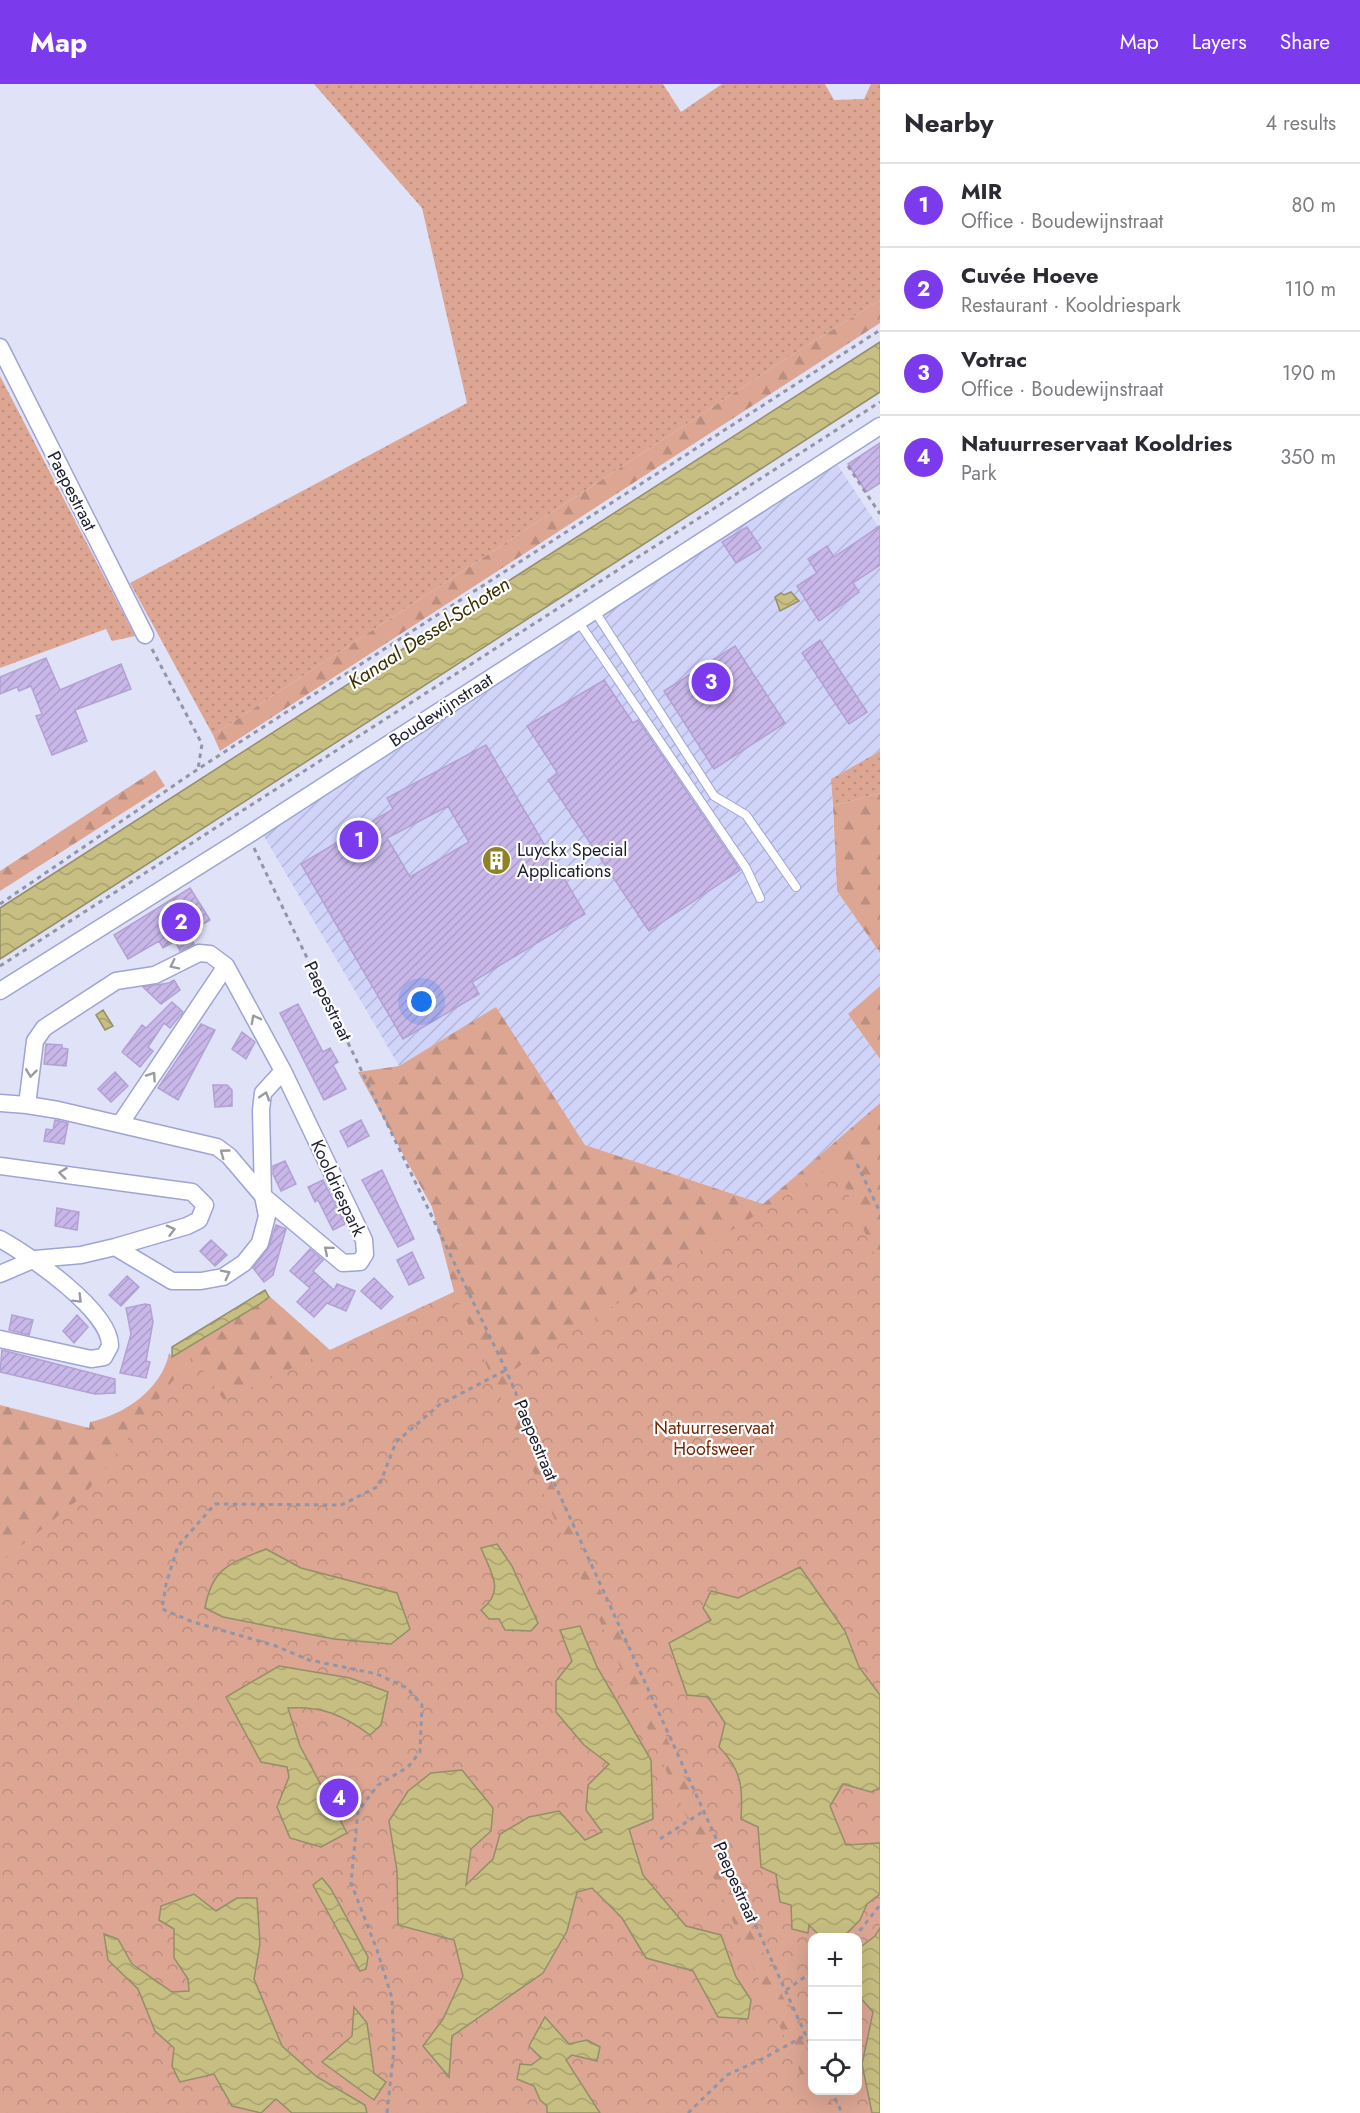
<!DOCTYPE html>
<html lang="en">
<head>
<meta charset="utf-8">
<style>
	body { margin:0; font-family:Jost,sans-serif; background:#f2f2f3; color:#2b2b33 }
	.controls { position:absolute; right:18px; bottom:18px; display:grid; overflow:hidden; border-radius:12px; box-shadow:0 6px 24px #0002 }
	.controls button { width:54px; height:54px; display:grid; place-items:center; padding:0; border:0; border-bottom:2px solid #e1e1e2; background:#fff; color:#2b2b33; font:30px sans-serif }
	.you { position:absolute; left:422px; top:918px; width:21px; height:21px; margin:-15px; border:4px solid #fff; border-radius:50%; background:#1a73e8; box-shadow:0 0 0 9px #1a73e833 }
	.badge { display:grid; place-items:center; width:39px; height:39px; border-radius:50%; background:#7c3aed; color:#fff; font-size:20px; font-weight:700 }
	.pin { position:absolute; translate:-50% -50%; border:3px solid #fff; box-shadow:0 2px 6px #0006 }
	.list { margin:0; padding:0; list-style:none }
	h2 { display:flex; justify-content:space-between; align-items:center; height:78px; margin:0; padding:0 24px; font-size:26px }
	h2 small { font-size:20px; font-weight:400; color:#7c7c81 }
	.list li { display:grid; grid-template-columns:39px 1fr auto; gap:18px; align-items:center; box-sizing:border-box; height:84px; padding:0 24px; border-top:2px solid #e1e1e2 }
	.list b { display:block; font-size:22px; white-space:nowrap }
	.list p { margin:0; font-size:20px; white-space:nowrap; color:#7c7c81 }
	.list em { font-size:20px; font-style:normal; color:#7c7c81 }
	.icon { flex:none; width:33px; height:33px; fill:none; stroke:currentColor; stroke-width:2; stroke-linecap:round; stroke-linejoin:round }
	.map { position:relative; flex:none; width:880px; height:2029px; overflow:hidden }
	header { display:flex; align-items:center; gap:36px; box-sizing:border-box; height:84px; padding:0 30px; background:#7c3aed; color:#fff }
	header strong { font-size:28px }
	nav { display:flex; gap:33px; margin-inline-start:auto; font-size:21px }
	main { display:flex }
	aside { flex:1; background:#fff }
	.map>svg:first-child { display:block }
	.industrial { fill:url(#industrial-furrows) }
	.grass { fill:url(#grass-dots) }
	.forest { fill:url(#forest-firs) }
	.park { fill:url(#park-crowns) }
	.water { fill:url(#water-waves); stroke:#948e69; stroke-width:1.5 }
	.building { fill:url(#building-hatch); stroke:#b2a1d3; stroke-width:1.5; fill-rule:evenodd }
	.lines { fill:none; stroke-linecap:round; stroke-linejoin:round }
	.service-casing { stroke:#9fa3d6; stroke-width:10 }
	.minor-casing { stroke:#9fa3d6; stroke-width:19 }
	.path { stroke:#9294a8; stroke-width:3; stroke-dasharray:4.5 4.5; stroke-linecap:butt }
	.service { stroke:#fff; stroke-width:8 }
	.minor { stroke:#fff; stroke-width:16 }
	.oneway { stroke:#999aa2 }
	.labels { text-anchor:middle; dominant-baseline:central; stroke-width:4.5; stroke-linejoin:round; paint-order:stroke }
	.street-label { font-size:18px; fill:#1d1e31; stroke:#fff }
	.poi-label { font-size:18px; fill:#1d1e31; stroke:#fff; text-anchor:start }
	.park-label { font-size:18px; fill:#712807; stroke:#fff }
	.water-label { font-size:20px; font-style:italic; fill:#383100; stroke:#fff }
</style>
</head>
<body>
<header>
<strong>Map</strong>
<nav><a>Map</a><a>Layers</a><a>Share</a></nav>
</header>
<main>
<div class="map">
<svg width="880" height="2029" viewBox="0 0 880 2029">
	<defs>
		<pattern id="industrial-furrows" width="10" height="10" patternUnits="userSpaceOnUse" patternTransform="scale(1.5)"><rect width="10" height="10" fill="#d1d4f9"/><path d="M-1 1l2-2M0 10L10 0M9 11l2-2" fill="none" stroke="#b3b6d6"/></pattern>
		<pattern id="grass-dots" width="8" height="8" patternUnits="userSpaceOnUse" patternTransform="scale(1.5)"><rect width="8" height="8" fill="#dca693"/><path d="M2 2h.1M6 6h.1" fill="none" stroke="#bc8e7f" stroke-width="1.8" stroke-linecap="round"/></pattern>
		<pattern id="forest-firs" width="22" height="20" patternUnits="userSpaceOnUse" patternTransform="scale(1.5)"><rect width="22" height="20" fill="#dca693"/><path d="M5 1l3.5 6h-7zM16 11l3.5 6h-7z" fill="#bc8e7f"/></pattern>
		<pattern id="park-crowns" width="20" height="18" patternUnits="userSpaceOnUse" patternTransform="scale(1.5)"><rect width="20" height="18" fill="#dca693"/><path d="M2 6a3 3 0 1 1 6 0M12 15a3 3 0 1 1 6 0" fill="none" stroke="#bc8e7f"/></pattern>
		<pattern id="water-waves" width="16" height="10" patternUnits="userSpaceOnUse" patternTransform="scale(1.5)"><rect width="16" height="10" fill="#c7be81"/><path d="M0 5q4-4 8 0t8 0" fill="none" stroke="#aaa370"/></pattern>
		<pattern id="building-hatch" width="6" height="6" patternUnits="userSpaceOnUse" patternTransform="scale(1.5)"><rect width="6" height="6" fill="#c9b7ea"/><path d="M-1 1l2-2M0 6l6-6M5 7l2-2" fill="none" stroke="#ac9dc9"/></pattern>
	</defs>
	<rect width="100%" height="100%" fill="#e0e3f8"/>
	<path class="industrial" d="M835 377 880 445V667L831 695 837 807 880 869V902L848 930 880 975V1019L763 1120 585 1061 496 924 399 982 262 749Z"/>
	<path class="grass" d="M314 0H663L681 28 722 0H825L834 16 864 15 871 0H880V216L784 276 213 651 130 499 467 319 422 124Z
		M0 292 135 552 112 557 106 545 0 584Z
		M880 667V709L833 722 831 695Z"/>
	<path class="forest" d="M880 216V239L220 667 213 651 784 276Z
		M155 686 165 702 0 807V787Z
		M880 709V869L837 807 833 722Z
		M880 902V975L848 930Z
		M496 923 585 1061 763 1120 880 1019V1611L812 1854V2006H858L871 2029H0V1321L89 1344 90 1338C124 1331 162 1305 169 1269L172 1273 260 1220 267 1210 330 1266 454 1208 432 1123 358 988 399 982Z"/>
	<path class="park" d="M835 1080 880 1183V2029H836L826 2007 858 2006V1854H812V1977L504 1292Z
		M454 1208 818 2029H0V1479L85 1410 192 1272 224 1316Z"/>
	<path class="water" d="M880 258V308L0 875V824Z
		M791 508 799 517 780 527 775 513 781 509 784 511Z
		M103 926 113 942 105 946 96 931Z
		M265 1206 269 1213 260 1220 172 1273V1263Z
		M497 1460 512 1482 538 1539 531 1547 505 1546 499 1535H489L481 1526C506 1507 491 1489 481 1464Z
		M266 1465 301 1484 397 1509 410 1545 391 1560 334 1555 223 1533 205 1524C212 1483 231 1479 266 1465Z
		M800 1483 845 1547 859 1583 880 1611V1704L871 1708 843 1700 830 1722 846 1761 880 1759V1810L867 1820 860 1836 843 1853H821L809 1841 808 1849 792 1845 791 1821 780 1818 776 1790 761 1783 758 1743 741 1735C743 1704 742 1686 719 1663L725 1639 708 1613 687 1611 669 1559 711 1536 703 1524 711 1507 738 1514Z
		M580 1542 597 1583 651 1676 653 1735 629 1745 643 1791 686 1842 721 1851 736 1893 751 1916 748 1935 718 1933 693 1887 646 1874 622 1834 592 1804 577 1808 567 1847 543 1889 452 1952 449 1993 423 1962 443 1935 463 1892 454 1856 398 1841 397 1787 389 1737 408 1707 431 1689 462 1686 493 1724 491 1747 471 1765 466 1801 493 1775 500 1750 529 1733 559 1727 585 1756 602 1748 586 1726 588 1701 609 1680 584 1661 556 1628V1597L572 1577 560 1546Z
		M279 1582 350 1594 388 1608 381 1641 370 1651C343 1631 322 1622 288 1624L300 1662 347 1749 321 1763 290 1754 277 1723 289 1693 287 1683 261 1678 226 1613Z
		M322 1794 331 1805 368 1873 366 1885 360 1887 313 1801Z
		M194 1810 216 1827 237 1814H257L260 1860 254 1895 282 1962 317 1993 365 2021 367 2029H292L276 2015 261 2029 232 2022 214 1990 180 1998 172 1982 174 1964 155 1947 138 1905 108 1876 104 1850 118 1855 132 1880 172 1908 189 1907 188 1895 174 1874V1845L159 1836 161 1822Z
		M880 1844V2029H872L862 1980 873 1928 858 1911V1865L875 1852Z
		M354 1923 367 1939 374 1989 386 1998 374 2016 322 1978 352 1952Z
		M545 1933 569 1960 587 1956 600 1963 597 1977 572 1971 566 1976 600 2029H547V2022L540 2016 534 2002 517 1995 520 1980 531 1981 541 1974 529 1962Z"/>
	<path class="building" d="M880 359V399L866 408 848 380Z
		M880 442V481L853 499 859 508 819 537 797 502 817 489 808 475 827 462 834 473Z
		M747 443 761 464 736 479 722 458Z
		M820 556 867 628 849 640 802 569Z
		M735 562 785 639 714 685 664 607Z
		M46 574 60 606 121 580 131 605 75 626 87 657 52 671 36 632 42 630 31 602 19 607 17 603 0 610V593Z
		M604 596 633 639 638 636 740 786 649 847 548 696 558 690 527 642Z
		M486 661 585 830 472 898 479 910 403 955 301 780 393 725 387 714ZM448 722 469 758 410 793 387 754Z
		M190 804 210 836 188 849 194 860 180 867 175 857 163 864 159 857 128 875 114 851Z
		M174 896 180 906 161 920 143 903 169 899Z
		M172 918 183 928 170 944 164 939 148 963 153 967 140 983 122 968 142 941 146 944Z
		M298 920 323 968 330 964 338 978 333 981 346 1005 324 1016 280 929Z
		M201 940 215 946 178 1016 158 1004Z
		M242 948 255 958 246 975 232 965Z
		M46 960 62 961V964L68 965 66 982 44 980Z
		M115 988 128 1002 111 1018 98 1005Z
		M213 1001H227L232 1006V1022L215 1023Z
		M55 1036 68 1039 64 1060 44 1057 46 1045 53 1046Z
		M361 1036 369 1052 348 1063 340 1047Z
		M285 1077 296 1100 281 1107 273 1090V1082Z
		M382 1086 414 1155 398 1163 362 1096Z
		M323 1096 345 1140 333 1146 318 1116 315 1118 308 1103Z
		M57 1124 79 1128 77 1146 55 1142Z
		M276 1141 286 1145 273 1191 264 1198 253 1184 268 1165Z
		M211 1156 227 1171 215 1182 200 1167Z
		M310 1165 323 1176 313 1187 334 1206 337 1200 355 1207 346 1227 327 1219 314 1233 297 1218 310 1204 290 1187Z
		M412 1168 424 1194 409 1201 397 1176Z
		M127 1192 139 1203 121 1222 109 1211Z
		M374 1194 393 1213 381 1225 361 1207Z
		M145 1220 150 1221 153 1238 146 1277 150 1278 146 1294 120 1289 131 1250 126 1224Z
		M12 1231 33 1236 29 1251 9 1246Z
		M77 1231 88 1243 74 1259 63 1247Z
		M2 1266 115 1295V1309L95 1310 0 1288Z"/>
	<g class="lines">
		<defs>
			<path id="service" d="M594 526 714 712 746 731 796 803
				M578 537 746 784 760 814"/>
			<path id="minor" d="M0 263 145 551
				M0 907 248 751 880 342
				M0 1019 27 1021 35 957 44 944 116 897 155 891 199 869 210 870 226 882 283 987 364 1156 365 1170 360 1178 343 1179 263 1112 229 1072 217 1063 58 1026 27 1021
				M120 1040 226 882
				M0 1082 192 1108 205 1121 199 1136 187 1142 115 1163 81 1171 35 1175 0 1190
				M0 1155C29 1171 111 1227 110 1262L104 1273 91 1275 0 1255
				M115 1163 172 1197H201L223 1193 244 1179 260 1159 267 1132 263 1112 261 1026 263 1009 283 987"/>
		</defs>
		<use href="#service" class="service-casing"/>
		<use href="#minor" class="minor-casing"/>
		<path class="path" d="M848 382 880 430
			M152 565 202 660 198 685
			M254 764 506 1286 556 1403 812 1965
			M0 820 198 685 880 246
			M0 882 880 318
			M857 1080 880 1128
			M660 1755 704 1727
			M854 1854 880 1821
			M786 1906 812 1888
			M831 2006 842 2029
			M387 2029 394 1965 392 1914 377 1866 351 1799 358 1727 378 1701 408 1683 420 1668 422 1621 407 1604 377 1590 309 1576 276 1562 193 1538 162 1525 166 1500 178 1462 215 1420 341 1421 379 1402 396 1358 439 1321 506 1286
			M688 2029 727 1991 762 1975 806 1951"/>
		<use href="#service" class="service"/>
		<use href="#minor" class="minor"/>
	</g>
	<defs><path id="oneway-chevron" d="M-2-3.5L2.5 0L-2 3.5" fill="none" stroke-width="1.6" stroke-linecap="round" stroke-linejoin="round" transform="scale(1.5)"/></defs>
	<g class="oneway">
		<use href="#oneway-chevron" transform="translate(174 881) rotate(154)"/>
		<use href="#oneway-chevron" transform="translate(255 935) rotate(-118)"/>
		<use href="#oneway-chevron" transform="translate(31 989) rotate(97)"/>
		<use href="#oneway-chevron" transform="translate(152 992) rotate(-56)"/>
		<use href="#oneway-chevron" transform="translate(265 1012) rotate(-72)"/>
		<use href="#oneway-chevron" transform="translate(224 1069) rotate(-144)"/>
		<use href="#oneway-chevron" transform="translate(63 1089) rotate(-173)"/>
		<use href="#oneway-chevron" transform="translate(171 1146) rotate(-15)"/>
		<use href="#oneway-chevron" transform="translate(328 1166) rotate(-140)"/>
		<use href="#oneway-chevron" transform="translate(226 1190) rotate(-27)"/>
		<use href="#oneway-chevron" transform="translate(78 1215) rotate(45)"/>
	</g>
	<defs>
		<symbol id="building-disc" viewBox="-11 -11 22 22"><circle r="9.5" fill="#8e8128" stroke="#fff"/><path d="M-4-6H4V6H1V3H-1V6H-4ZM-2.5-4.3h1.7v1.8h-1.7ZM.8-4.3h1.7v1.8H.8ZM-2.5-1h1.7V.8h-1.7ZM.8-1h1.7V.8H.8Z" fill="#fff"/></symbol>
	</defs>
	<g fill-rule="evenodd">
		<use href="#building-disc" x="480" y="760" width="33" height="33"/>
	</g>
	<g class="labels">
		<g class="street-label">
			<text transform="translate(72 407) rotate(63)">Paepestraat</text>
			<text transform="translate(441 626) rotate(-33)">Boudewijnstraat</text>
			<text transform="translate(328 917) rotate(64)">Paepestraat</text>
			<text transform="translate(338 1104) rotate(65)">Kooldriespark</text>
			<text transform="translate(536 1356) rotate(67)">Paepestraat</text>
			<text transform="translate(736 1798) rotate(66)">Paepestraat</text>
		</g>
		<g class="poi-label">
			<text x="517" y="766">Luyckx Special<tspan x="517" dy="21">Applications</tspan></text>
		</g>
		<g class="park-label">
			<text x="714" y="1344">Natuurreservaat<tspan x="714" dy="21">Hoofsweer</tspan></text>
		</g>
		<g class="water-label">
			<text transform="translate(429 549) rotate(-33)">Kanaal Dessel-Schoten</text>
		</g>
	</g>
</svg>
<div class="controls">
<button>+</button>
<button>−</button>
<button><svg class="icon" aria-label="locate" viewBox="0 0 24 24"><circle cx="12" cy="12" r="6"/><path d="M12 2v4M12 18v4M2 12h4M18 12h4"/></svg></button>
</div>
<div class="you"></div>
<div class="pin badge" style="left:359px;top:756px">1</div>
<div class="pin badge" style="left:181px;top:838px">2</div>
<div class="pin badge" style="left:711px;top:598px">3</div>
<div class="pin badge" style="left:339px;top:1714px">4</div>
</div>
<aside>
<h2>Nearby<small>4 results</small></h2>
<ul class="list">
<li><span class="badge">1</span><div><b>MIR</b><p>Office · Boudewijnstraat</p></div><em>80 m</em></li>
<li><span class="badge">2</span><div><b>Cuvée Hoeve</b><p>Restaurant · Kooldriespark</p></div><em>110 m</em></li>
<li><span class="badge">3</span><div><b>Votrac</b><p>Office · Boudewijnstraat</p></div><em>190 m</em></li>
<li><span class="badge">4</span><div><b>Natuurreservaat Kooldries</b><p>Park</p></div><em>350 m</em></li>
</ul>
</aside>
</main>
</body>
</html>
